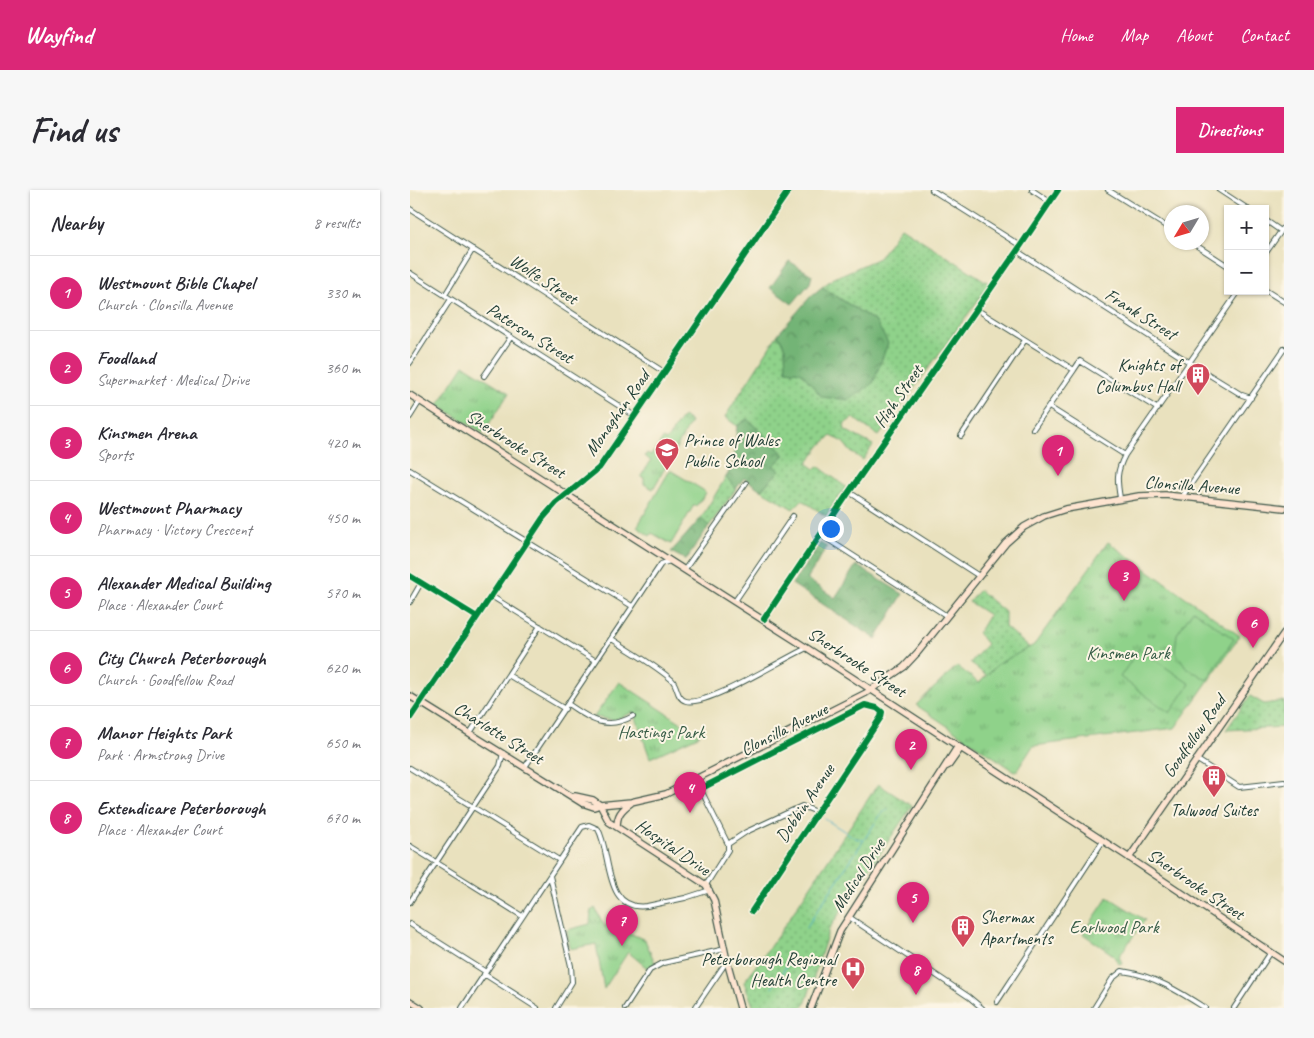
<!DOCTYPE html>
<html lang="en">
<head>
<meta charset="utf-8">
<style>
	body { margin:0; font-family:Caveat,sans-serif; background:#f7f7f7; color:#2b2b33 }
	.controls { position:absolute; right:15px; top:15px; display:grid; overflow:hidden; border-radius:0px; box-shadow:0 1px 4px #0004 }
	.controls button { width:45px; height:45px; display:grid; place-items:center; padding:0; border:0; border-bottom:1px solid #e1e1e2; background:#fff; color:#2b2b33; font:25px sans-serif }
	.compass { position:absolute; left:754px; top:15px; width:45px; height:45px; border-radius:50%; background:#fff; box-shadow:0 1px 4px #0004; rotate:232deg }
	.you { position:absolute; left:420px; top:338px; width:18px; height:18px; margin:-12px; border:4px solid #fff; border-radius:50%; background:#1a73e8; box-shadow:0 0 0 8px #1a73e833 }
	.badge { display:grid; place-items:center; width:32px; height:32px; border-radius:50%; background:#db2777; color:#fff; font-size:16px; font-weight:700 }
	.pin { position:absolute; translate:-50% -41px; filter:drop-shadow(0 1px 2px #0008) }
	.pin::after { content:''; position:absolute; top:26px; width:18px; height:15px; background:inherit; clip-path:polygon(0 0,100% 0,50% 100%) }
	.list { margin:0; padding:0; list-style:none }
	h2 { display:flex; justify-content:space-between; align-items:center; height:65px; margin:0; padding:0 20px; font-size:21px }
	h2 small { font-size:16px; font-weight:400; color:#7c7c81 }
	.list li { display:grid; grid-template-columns:32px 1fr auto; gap:15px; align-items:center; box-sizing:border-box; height:75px; padding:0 20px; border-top:1px solid #e1e1e2 }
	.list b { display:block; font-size:19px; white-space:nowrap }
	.list p { margin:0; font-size:16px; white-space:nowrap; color:#7c7c81 }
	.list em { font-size:16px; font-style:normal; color:#7c7c81 }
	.map { position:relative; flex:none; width:874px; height:818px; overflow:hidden; border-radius:0px }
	header { display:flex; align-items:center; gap:30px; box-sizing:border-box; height:70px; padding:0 25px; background:#db2777; color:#fff }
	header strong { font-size:24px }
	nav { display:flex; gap:28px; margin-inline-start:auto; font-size:18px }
	.intro { display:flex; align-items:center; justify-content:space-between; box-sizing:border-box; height:120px; padding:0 30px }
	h1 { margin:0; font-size:35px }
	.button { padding:12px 22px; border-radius:0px; background:#db2777; color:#fff; font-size:18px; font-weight:700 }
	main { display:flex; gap:30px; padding:0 30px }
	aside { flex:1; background:#fff; border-radius:0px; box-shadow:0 1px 4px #0004 }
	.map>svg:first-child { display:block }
	.grass { fill:url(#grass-dots); stroke:#57885f }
	.forest { fill:url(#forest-crowns); stroke:#497855 }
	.park { fill:url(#park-tufts); stroke:#57885f }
	.pitch { fill:#8fd28a; stroke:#57885f }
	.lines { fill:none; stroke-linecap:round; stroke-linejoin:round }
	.stream { stroke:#46adc5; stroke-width:1 }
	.street-casing { stroke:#3d5649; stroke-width:6 }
	.secondary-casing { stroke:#3d5649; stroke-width:8 }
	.street { stroke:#fff; stroke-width:4 }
	.secondary { stroke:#fde4d0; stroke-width:5.5 }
	.cycleway-casing { stroke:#fcf5e5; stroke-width:9 }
	.cycleway { stroke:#00873e; stroke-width:6 }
	.labels { text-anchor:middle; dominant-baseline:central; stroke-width:4; stroke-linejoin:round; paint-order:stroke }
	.street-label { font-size:18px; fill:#1f3d34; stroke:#fcf5e5 }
	.poi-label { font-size:18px; fill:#1f3d34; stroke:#fcf5e5; text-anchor:end }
	.park-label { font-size:18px; fill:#355b45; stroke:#fcf5e5 }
</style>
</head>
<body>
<header>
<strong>Wayfind</strong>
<nav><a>Home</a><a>Map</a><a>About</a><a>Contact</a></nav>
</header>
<div class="intro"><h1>Find us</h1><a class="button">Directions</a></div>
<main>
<aside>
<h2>Nearby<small>8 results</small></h2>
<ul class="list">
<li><span class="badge">1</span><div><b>Westmount Bible Chapel</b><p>Church · Clonsilla Avenue</p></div><em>330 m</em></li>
<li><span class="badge">2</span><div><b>Foodland</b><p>Supermarket · Medical Drive</p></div><em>360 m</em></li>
<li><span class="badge">3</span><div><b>Kinsmen Arena</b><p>Sports</p></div><em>420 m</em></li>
<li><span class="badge">4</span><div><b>Westmount Pharmacy</b><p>Pharmacy · Victory Crescent</p></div><em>450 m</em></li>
<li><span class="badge">5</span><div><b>Alexander Medical Building</b><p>Place · Alexander Court</p></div><em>570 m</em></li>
<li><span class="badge">6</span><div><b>City Church Peterborough</b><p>Church · Goodfellow Road</p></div><em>620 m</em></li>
<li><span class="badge">7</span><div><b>Manor Heights Park</b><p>Park · Armstrong Drive</p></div><em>650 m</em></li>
<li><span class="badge">8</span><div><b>Extendicare Peterborough</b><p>Place · Alexander Court</p></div><em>670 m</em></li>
</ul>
</aside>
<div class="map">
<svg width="874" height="818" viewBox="0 0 874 818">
	<defs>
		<pattern id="grass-dots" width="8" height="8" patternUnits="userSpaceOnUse" patternTransform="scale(1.25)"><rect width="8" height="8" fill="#8fd28a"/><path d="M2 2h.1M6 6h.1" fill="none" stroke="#74ac72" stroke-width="1.8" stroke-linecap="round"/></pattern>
		<pattern id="forest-crowns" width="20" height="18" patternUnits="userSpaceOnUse" patternTransform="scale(1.25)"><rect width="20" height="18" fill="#73b476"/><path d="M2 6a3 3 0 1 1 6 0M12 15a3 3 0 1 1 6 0" fill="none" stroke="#5e9462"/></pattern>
		<pattern id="park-tufts" width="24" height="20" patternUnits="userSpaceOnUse" patternTransform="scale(1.25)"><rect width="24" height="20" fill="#8fd28a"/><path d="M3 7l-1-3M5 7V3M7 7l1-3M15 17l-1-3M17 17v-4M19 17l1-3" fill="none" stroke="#74ac72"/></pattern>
	</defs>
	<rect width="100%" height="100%" fill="#fcf5e5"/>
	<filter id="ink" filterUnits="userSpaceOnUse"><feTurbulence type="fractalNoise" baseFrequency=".02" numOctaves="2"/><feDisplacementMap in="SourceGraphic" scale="10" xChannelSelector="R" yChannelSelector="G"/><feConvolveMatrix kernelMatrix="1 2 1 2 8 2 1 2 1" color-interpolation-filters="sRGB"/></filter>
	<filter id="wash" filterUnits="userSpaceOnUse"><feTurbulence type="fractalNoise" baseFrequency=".0096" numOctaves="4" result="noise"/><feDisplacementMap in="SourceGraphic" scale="20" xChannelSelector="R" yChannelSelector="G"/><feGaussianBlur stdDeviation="1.12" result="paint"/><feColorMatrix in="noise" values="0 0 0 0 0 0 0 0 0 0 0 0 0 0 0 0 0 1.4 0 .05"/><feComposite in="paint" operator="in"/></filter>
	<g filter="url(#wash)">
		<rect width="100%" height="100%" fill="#e9e1be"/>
		<path class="grass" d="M491 37 580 94 469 246 443 228 434 234 435 240 463 255 453 270 441 262 432 251 421 246 411 255 397 273 405 279 408 276 436 297 416 326 392 310 383 319 351 300 369 281 363 276 374 265 337 229 327 236 315 227 368 144 375 158 376 179 391 182 412 207 466 132 412 97 424 88 469 68Z
			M316 287 326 299 299 336 291 328Z
			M569 400 595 422V437L620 458 588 474 577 486 560 473 577 454 568 443 579 425 559 412Z
			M840 506 854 514 874 511V537L816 540Z
			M468 594 502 616 419 739 396 812 392 818H344L334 792 369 744Z"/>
		<path class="forest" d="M379 71 402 85 400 93 382 114 360 98Z
			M412 97 466 132 478 153 463 193 439 210 412 207 391 182 376 180 375 158 368 144 401 106Z
			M337 229 375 265 363 276 370 280 351 300 334 288 326 299 316 287 323 275 327 236Z
			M291 328 299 336 276 370 261 362Z
			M410 353 417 357 397 389 425 408 446 375 493 404 466 449 382 394Z"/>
		<path class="park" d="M54 175 99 203 73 243 28 215Z
			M273 226 281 232 243 299 234 294V288L231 286 241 271 235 266 237 263 241 265 253 249 256 251Z
			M698 352 830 446 765 538 623 556 606 582 506 515 547 476 569 493 588 474 624 455Z
			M209 492 290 545 240 568 224 522 204 530 184 527Z
			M698 707 735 730 709 766 712 773 709 774 702 764 673 744Z
			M214 716 221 719 215 741 235 750 245 773 237 778 218 762 194 799 186 754 160 759 157 740 180 734 181 721 185 718 195 737Z"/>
		<path class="pitch" d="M260 280 293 300 296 303 286 316 284 315 261 354 242 343 240 346 227 337Z
			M783 420 824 449 797 490 776 477 765 461 767 444Z
			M729 459 780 494 760 523 710 487Z"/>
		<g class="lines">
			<path class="stream" d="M415 629 445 648 453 650
				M396 738 471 624 478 619
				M362 798 381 769"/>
		</g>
	</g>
	<g filter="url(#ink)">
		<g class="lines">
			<defs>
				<path id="street" d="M522 0 611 56
					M622 0 640 12
					M698 0 762 40
					M809 0 838 19
					M0 19 254 182
					M855 30 871 41
					M781 52 818 76
					M607 61 793 181 832 205 841 208
					M855 64 874 37
					M0 83 225 226
					M855 100 874 112
					M35 105 63 59
					M566 119 664 180 670 171 748 219
					M0 173 41 109
					M74 186 101 147
					M639 217 715 265
					M0 227 10 211
					M623 239 664 180
					M551 246 615 150
					M0 280 222 416
					M439 302 569 386
					M772 307 874 159
					M710 308C707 290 706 282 715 265L829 101
					M411 345 537 426
					M275 379 336 293
					M0 386 67 427
					M81 406 186 471
					M325 411 383 326
					M0 412 11 393
					M354 429 439 302 607 61 648 0
					M202 449C221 462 244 474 262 490 268 496 266 508 276 511 297 517 374 468 397 458
					M98 485 155 519
					M158 514C181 530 197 541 223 526
					M60 543 130 436
					M786 569 829 597 874 592
					M115 577 251 374 260 371
					M0 578 149 670
					M286 590 318 654V660L296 695
					M290 599 455 515 467 518 472 522 471 527 342 721
					M318 654 336 642 392 616 407 622
					M0 656 112 726
					M140 686 161 776 162 792 146 818
					M0 712 90 576 93 563
					M439 727 559 807 572 818
					M0 734 76 782
					M74 784 127 818
					M587 812 693 651
					M52 818 172 637 179 635 188 639C202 664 193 722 237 716L275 708 300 700
					M215 818 240 780 253 773 315 759
					M285 818 317 771
					M684 818 702 789 712 781C743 785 770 802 795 818
					M824 818 861 762"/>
				<path id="secondary" d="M0 205 397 458 715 665 874 771
					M0 506 172 613 184 617 190 615 221 612 256 604 456 503 494 477 508 462 596 353 614 337 634 326 656 319 729 306 755 305 874 318
					M0 528 133 328 146 313 189 278 379 0
					M535 577 539 575 551 558
					M165 606 183 610 190 615 199 632 296 695 304 710 317 771 330 818
					M207 637C207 625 211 620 221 613
					M719 668 874 443
					M0 811 11 818
					M401 818 430 741 548 556"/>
			</defs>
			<use href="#street" class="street-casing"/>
			<use href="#secondary" class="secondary-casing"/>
			<use href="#street" class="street"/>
			<use href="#secondary" class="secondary"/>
			<defs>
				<path id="cycleway" d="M0 386 67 427
					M354 429 439 302 607 61 648 0
					M0 528 133 328 146 313 189 278 379 0
					M290 599 455 515 467 518 472 522 471 527 342 721"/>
			</defs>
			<use href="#cycleway" class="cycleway-casing"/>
			<use href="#cycleway" class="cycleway"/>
		</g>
	</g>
	<defs>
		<symbol id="building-pin" viewBox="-11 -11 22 30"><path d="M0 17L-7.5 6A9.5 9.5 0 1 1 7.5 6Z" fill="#d1495b" stroke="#fcf5e5"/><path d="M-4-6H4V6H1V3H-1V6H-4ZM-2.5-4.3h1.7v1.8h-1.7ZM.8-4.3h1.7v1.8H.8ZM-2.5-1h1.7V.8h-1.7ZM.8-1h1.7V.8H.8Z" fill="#fff"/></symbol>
		<symbol id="school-pin" viewBox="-11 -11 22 30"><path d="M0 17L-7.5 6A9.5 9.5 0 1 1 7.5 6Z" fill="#d1495b" stroke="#fcf5e5"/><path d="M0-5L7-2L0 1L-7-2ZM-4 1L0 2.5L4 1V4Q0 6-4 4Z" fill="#fff"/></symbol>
		<symbol id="hospital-pin" viewBox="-11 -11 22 30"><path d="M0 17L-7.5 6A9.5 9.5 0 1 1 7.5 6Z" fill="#d1495b" stroke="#fcf5e5"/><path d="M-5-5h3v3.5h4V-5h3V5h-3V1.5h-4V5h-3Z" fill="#fff"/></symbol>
	</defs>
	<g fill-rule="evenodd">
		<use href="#building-pin" x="774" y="171" width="28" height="38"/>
		<use href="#school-pin" x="243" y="246" width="28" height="38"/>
		<use href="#building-pin" x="790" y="573" width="28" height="38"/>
		<use href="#building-pin" x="539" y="723" width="28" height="38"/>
		<use href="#hospital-pin" x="429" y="765" width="28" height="38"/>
	</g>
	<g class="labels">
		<g class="street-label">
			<text transform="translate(134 89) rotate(33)">Wolfe Street</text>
			<text transform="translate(731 124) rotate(32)">Frank Street</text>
			<text transform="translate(120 143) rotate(32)">Paterson Street</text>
			<text transform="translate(488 206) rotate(-55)">High Street</text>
			<text transform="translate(207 223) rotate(-55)">Monaghan Road</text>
			<text transform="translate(106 254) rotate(32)">Sherbrooke Street</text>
			<text transform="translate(782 295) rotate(4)">Clonsilla Avenue</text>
			<text transform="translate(447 472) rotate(33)">Sherbrooke Street</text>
			<text transform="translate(374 539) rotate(-27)">Clonsilla Avenue</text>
			<text transform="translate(89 543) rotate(32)">Charlotte Street</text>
			<text transform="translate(784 546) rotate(-55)">Goodfellow Road</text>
			<text transform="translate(395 613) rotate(-56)">Dobbin Avenue</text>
			<text transform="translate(263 657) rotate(34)">Hospital Drive</text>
			<text transform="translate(448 685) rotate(-57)">Medical Drive</text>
			<text transform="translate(786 694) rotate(34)">Sherbrooke Street</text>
		</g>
		<g class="poi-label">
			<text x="770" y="175">Knights of<tspan x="770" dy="21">Columbus Hall</tspan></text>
			<text x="274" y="250" text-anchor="start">Prince of Wales<tspan x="274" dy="21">Public School</tspan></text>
			<text x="804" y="620" text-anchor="middle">Talwood Suites</text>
			<text x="570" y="727" text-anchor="start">Shermax<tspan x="570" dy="21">Apartments</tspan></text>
			<text x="426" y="769">Peterborough Regional<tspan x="426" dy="21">Health Centre</tspan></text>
		</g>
		<g class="park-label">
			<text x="718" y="463">Kinsmen Park</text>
			<text x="251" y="542">Hastings Park</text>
			<text x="704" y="737">Earlwood Park</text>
		</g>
	</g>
</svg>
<div class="controls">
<button>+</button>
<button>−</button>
</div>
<svg class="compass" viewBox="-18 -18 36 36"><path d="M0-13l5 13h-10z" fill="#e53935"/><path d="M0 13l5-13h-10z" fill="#7c7c81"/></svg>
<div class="you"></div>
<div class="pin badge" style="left:648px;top:286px">1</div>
<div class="pin badge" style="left:501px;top:580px">2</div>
<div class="pin badge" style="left:714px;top:411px">3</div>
<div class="pin badge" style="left:280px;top:623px">4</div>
<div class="pin badge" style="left:503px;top:733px">5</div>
<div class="pin badge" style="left:843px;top:458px">6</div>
<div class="pin badge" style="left:212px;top:756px">7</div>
<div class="pin badge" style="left:506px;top:805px">8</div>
</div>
</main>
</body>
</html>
